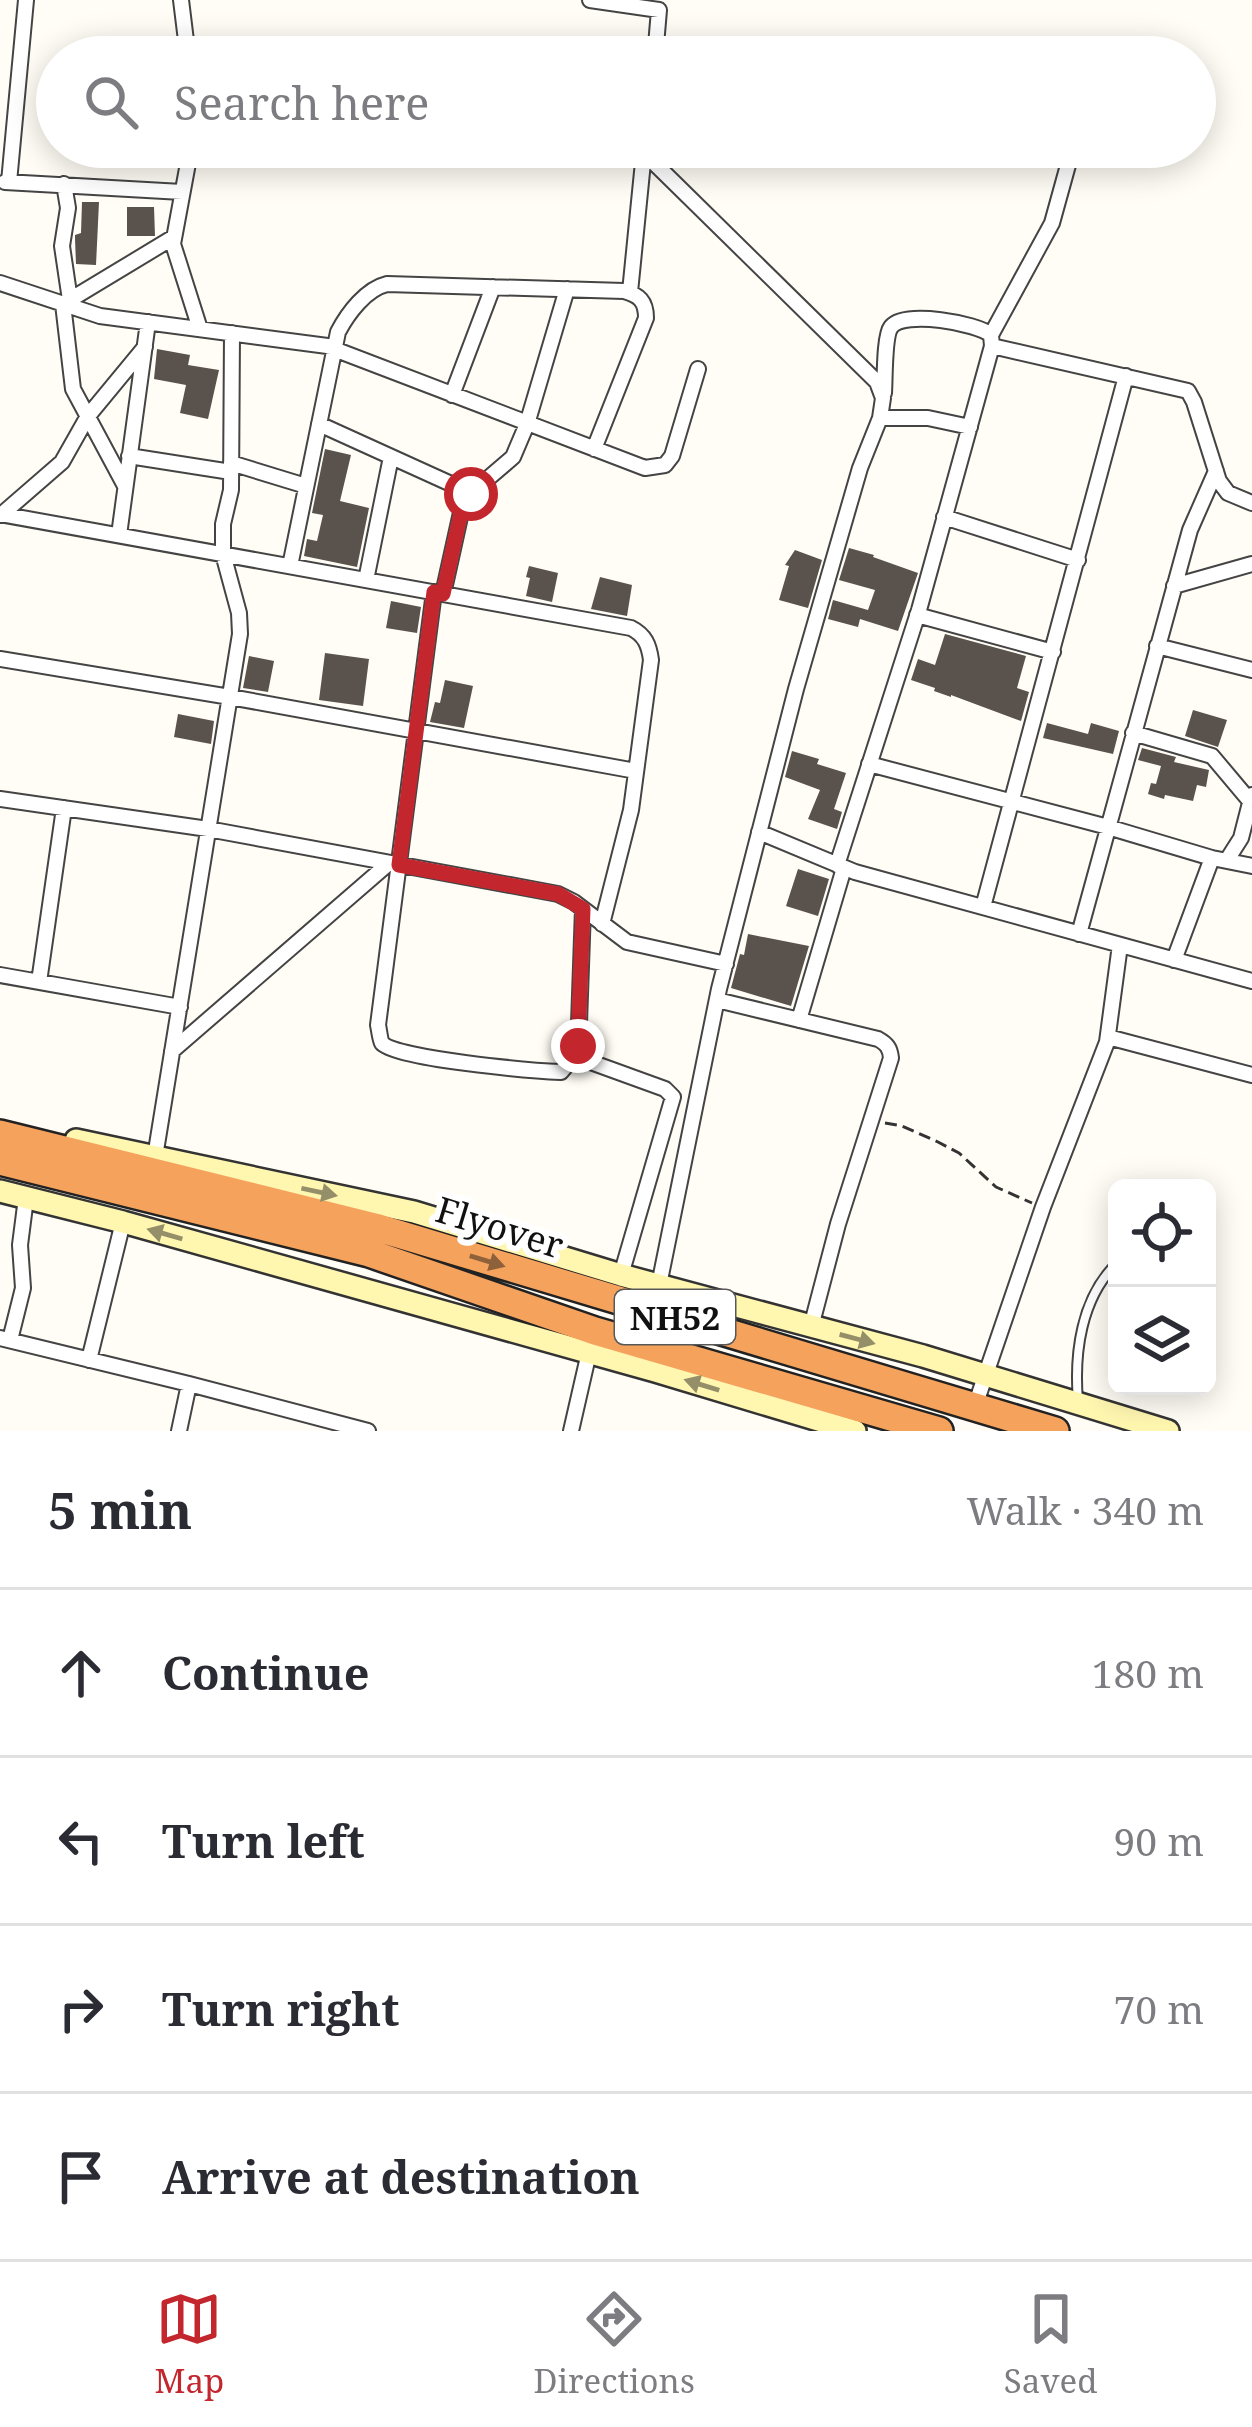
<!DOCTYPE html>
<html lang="en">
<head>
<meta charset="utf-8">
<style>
	body { margin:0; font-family:"Noto Serif",serif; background:#f7f7f7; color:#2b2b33 }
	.controls { position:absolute; right:36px; bottom:36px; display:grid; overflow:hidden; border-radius:18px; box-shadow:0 6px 30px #0003 }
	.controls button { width:108px; height:108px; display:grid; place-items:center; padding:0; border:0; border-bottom:3px solid #e1e1e2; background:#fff; color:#2b2b33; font:60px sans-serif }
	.stop { position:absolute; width:36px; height:36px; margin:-27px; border:9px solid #c4262e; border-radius:50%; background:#fff }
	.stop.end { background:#c4262e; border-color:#fff; box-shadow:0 3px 12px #0008 }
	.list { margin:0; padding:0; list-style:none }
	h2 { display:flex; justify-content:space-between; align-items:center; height:156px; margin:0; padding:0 48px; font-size:51px }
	h2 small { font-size:39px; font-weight:400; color:#7c7c81 }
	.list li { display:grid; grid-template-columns:78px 1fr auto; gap:36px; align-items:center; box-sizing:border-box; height:168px; padding:0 48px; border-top:3px solid #e1e1e2 }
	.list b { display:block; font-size:45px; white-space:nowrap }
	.list em { font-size:39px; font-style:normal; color:#7c7c81 }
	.icon { flex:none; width:66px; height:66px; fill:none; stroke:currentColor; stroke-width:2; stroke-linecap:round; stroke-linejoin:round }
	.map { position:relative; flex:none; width:1252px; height:1431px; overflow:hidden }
	.search { position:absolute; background:#fff; box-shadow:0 6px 30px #0003; left:36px; right:36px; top:36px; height:132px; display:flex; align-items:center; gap:30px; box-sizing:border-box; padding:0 42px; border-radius:66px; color:#7c7c81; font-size:45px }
	.sheet { height:828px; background:#fff }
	nav { display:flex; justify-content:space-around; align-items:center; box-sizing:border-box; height:168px; border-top:3px solid #e1e1e2; background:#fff; font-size:33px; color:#7c7c81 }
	nav a { display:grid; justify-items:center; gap:6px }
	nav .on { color:#c4262e }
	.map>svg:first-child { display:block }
	.building { fill:#5a524d }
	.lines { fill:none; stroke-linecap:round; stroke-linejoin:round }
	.lane-casing { stroke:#444; stroke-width:12 }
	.street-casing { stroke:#444; stroke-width:18 }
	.secondary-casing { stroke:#333; stroke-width:26 }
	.highway-casing { stroke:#222; stroke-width:32 }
	.path { stroke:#333; stroke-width:3; stroke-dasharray:12 6; stroke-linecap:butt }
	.lane { stroke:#fff; stroke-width:8 }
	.street { stroke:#fff; stroke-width:14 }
	.secondary { stroke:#fff6b0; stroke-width:21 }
	.highway { stroke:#f5a25d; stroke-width:27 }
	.oneway { fill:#948f68 }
	.oneway2 { fill:#8e613b }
	.route { stroke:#c4262e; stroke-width:15 }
	.labels { text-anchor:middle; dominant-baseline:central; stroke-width:12; stroke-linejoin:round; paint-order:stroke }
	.shield { fill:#fff; stroke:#585858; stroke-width:3 }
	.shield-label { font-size:33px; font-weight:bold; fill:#111 }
	.street-label { font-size:36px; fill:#111; stroke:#fff }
</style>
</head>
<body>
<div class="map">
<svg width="1252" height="1431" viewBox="0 0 1252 1431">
	<rect width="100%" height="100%" fill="#fffdf5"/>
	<path class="building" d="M82 202H99L96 265 76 264 75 239V235L81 233Z
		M127 207H154L155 236H127Z
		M157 349 190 355 188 365 219 370 208 419 180 413 186 385 154 379Z
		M325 449 351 455 340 501 369 508 357 567 304 556 307 539 317 541 323 515 312 513Z
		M849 548 874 555 873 557 918 573 898 631 860 619 858 627 828 619 833 600 868 610 875 590 839 580Z
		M795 550 822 560 808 608 779 600 789 566 785 565Z
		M529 566 558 573 552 602 526 596 530 578 526 577Z
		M600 577 632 585 627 616 591 609Z
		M391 601 421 607 417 633 386 628Z
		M945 634 1026 656 1017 688 1029 692 1021 721 951 695V697L934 691 935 688 911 680 918 659 935 665Z
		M325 653 369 659 363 706 319 700Z
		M249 656 274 661 268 692 243 688Z
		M445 680 473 686 464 728 430 722 435 702 440 703Z
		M1193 710 1227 720 1218 747 1185 736Z
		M178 714 214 721 211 744 174 737Z
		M1047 723 1088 734 1091 723 1119 731 1113 754 1043 738Z
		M1142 748 1176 757 1174 762 1209 770 1206 787 1197 785 1193 801 1165 795 1164 799 1148 794 1151 783 1156 784 1161 766 1138 760Z
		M792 751 819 759 817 764 846 773 834 809 842 812 837 829 808 819 820 790 785 777Z
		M798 869 829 879 818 916 786 906Z
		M748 934 809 946 791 1006 731 988 740 954 744 955Z"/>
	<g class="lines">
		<defs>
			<path id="lane" d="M1078 1401C1074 1353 1081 1298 1117 1263"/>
			<path id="street" d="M181 0 188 57
				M590 0 659 10 655 57
				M191 147 173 244 200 329
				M644 153 877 382 883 398 880 418 860 468 796 689 719 989 659 1285
				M5 182 182 192
				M9 182 26 0
				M64 184 68 208 62 246 70 300
				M0 283 100 316 335 347
				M630 292 644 152
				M991 335 1052 223 1073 147
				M992 346 1188 391 1194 402 1219 481 1228 493 1252 503
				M334 349 645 468 665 465 672 456 698 369
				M452 395 493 287
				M880 418H928L970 427
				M319 424 471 493
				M129 456 231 472
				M231 463 306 486
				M125 486 73 389 63 304 174 237
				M0 514 631 628C645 635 649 645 651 660L631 810 602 924
				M1 515 62 462 88 416 145 347
				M944 517 1078 560
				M119 535 148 322
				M290 566 338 332C348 313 366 289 387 284L624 291C639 295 646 301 646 318L594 449
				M366 580 391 457
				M1174 586 1252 564
				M434 592 378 1025C379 1029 380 1040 382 1043 395 1059 535 1071 561 1072L578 1052
				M443 594 462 508 471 493 513 457 527 424 567 289
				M917 615 1053 652
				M1157 646 1252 670
				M0 659 230 697 636 771
				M1133 733 1212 756 1249 800
				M869 764 1108 827 1212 858 1252 866
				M0 799 208 829 558 894 574 902 627 942 726 964
				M759 832 855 872 1252 981
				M1227 860 1241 838 1252 795
				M837 865 919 610 992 346 991 335C977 323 904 310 891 327 884 336 885 380 884 393
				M983 907 1126 376
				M583 909 578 1052 585 1060 665 1089 673 1097 621 1275
				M1079 934 1190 530 1216 471
				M1174 960 1212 858
				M0 975 180 1007
				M39 982 64 808
				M717 1000 878 1039C887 1044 890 1048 891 1058L838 1224 811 1327
				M799 1020 844 868
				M1108 1037 1252 1075
				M172 1051 389 863
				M155 1157 240 634 239 613 223 554V524L231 490 232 333
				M0 1338 189 1384 368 1431
				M10 1340 23 1288 20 1245 26 1198
				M89 1360 123 1222
				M975 1406 1043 1207 1107 1042 1120 945
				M179 1431 189 1384
				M571 1431 590 1348"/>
			<path id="secondary" d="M76 1140 414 1212 621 1275 923 1356 1168 1431
				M0 1191 123 1222 655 1371 855 1431"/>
			<path id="highway" d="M0 1134 375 1227 1055 1431
				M0 1161 369 1253 595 1331 939 1431"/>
		</defs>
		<use href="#lane" class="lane-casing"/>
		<use href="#street" class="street-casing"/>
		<use href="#secondary" class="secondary-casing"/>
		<use href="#highway" class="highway-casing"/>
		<path class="path" d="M885 1123 902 1126 938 1142 959 1153 996 1187 1032 1203"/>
		<use href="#lane" class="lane"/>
		<use href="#street" class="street"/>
		<use href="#secondary" class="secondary"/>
		<use href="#highway" class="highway"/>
	</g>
	<defs><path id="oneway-solid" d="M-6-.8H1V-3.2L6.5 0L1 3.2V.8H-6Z" transform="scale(3)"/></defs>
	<g class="oneway">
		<use href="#oneway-solid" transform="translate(319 1192) rotate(12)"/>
		<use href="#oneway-solid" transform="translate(165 1234) rotate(-164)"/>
		<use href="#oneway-solid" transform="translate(857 1339) rotate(15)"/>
		<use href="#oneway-solid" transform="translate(702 1385) rotate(-163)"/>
	</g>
	<use class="oneway2" href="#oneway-solid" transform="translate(487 1261) rotate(17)"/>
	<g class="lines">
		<path class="route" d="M471 494 462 508 443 594 434 592 399 865 558 894 583 909 578 1046"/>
	</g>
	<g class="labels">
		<rect class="shield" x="615" y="1290" width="120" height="54" rx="9"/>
		<g class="shield-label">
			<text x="675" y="1317">NH52</text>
		</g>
		<g class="street-label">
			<text transform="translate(500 1227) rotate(17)">Flyover</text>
		</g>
	</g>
</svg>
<div class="controls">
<button><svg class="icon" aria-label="locate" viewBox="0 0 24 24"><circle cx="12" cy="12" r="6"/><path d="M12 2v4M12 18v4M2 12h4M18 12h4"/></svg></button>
<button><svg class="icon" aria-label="layers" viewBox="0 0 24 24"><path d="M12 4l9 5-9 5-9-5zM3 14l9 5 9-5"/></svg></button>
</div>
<div class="stop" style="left:471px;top:494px"></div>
<div class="stop end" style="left:578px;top:1046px"></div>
<div class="search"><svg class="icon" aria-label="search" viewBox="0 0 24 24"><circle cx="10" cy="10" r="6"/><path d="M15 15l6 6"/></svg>Search here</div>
</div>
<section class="sheet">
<h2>5 min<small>Walk · 340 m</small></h2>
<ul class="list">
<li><svg class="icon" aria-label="ahead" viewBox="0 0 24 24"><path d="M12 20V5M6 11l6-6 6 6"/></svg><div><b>Continue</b></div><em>180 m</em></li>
<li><svg class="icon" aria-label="left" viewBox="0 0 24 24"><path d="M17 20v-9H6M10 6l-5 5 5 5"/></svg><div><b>Turn left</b></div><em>90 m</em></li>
<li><svg class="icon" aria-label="right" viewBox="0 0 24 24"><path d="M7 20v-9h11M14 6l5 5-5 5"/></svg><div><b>Turn right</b></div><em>70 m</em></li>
<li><svg class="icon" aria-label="arrive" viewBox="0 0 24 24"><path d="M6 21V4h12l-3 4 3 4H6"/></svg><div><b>Arrive at destination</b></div></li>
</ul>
</section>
<nav>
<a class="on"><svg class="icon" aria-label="map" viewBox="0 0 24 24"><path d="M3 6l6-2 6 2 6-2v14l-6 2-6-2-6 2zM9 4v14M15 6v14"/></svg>Map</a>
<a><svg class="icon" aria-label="directions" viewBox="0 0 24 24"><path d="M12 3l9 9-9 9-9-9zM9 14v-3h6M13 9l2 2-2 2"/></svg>Directions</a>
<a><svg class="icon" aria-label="saved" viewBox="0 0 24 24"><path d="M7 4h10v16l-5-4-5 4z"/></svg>Saved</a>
</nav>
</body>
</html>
